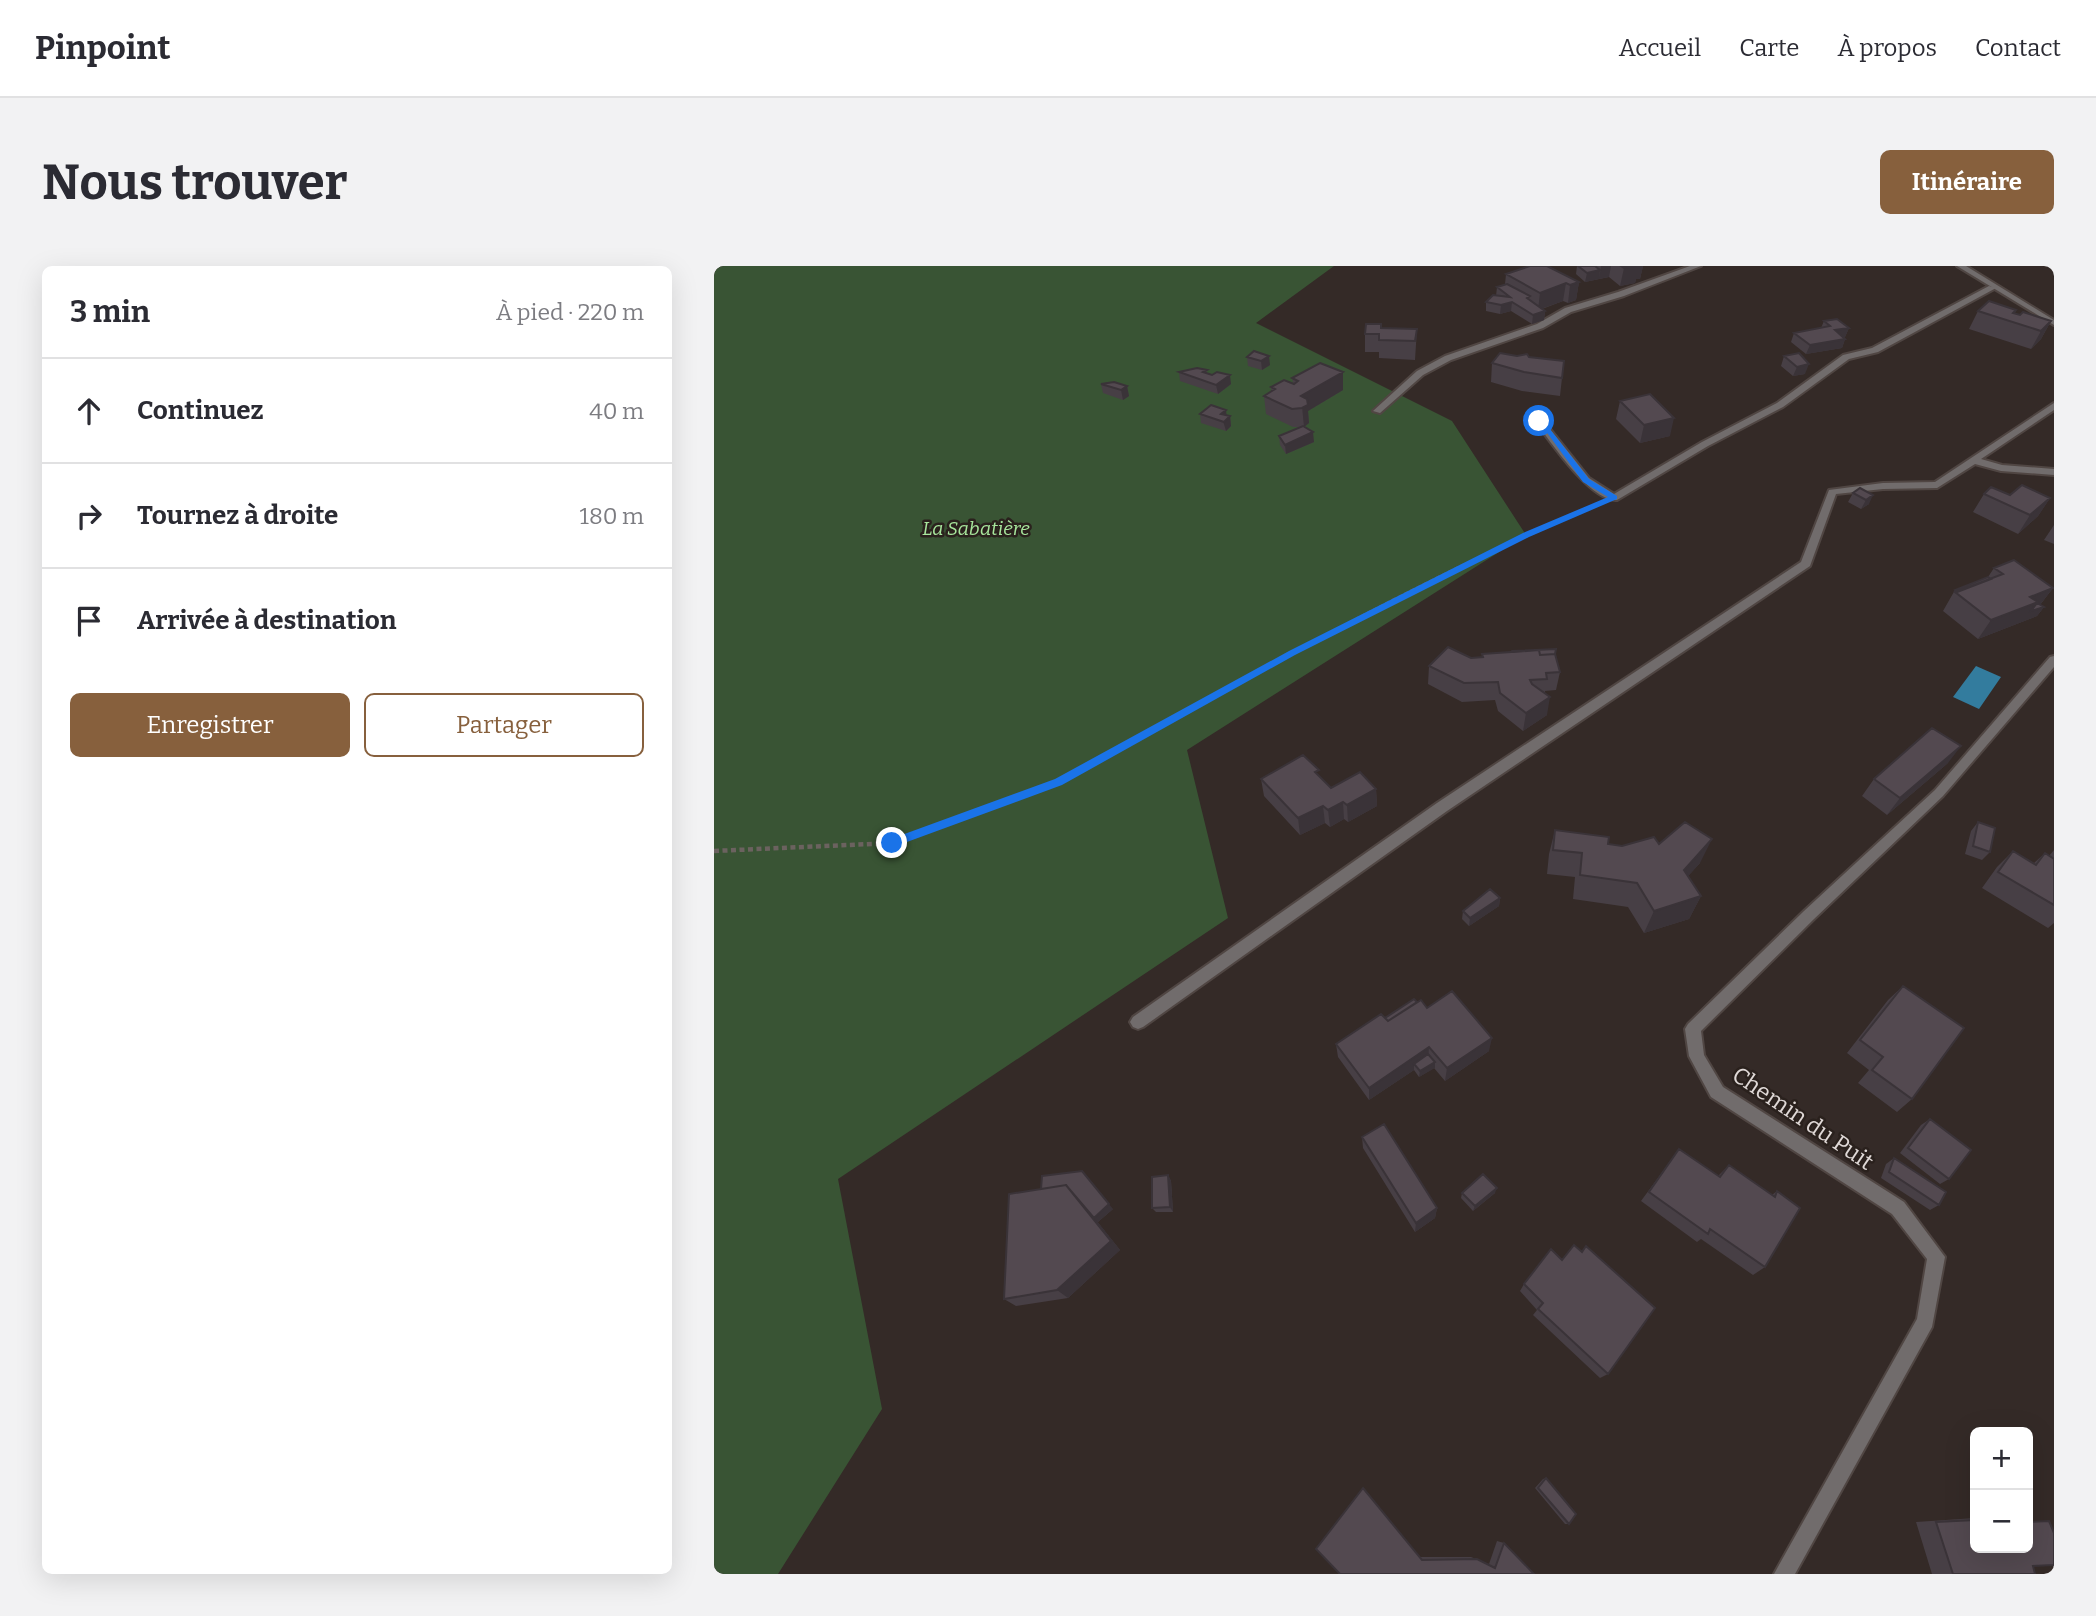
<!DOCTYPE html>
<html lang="fr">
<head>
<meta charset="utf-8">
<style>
	body { margin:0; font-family:Bitter,serif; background:#f2f2f3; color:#2b2b33 }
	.controls { position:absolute; right:21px; bottom:21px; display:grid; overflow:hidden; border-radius:10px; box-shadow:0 7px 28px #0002 }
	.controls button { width:63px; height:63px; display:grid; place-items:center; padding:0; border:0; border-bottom:2px solid #e1e1e2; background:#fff; color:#2b2b33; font:35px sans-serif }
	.stop { position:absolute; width:21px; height:21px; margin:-16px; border:5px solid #1a73e8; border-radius:50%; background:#fff }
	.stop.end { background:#1a73e8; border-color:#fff; box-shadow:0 2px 7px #0008 }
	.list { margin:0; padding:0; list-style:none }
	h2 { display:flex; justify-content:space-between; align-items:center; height:91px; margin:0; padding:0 28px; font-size:30px }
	h2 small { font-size:23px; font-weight:400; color:#7c7c81 }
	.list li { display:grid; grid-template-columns:46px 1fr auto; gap:21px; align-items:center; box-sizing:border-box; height:105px; padding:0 28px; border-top:2px solid #e1e1e2 }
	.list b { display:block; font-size:26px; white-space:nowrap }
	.list em { font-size:23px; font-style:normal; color:#7c7c81 }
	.actions { display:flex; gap:14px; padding:21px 28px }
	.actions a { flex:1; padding:16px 0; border:2px solid #87603d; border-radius:10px; text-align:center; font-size:24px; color:#87603d }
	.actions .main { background:#87603d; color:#fff }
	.icon { flex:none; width:38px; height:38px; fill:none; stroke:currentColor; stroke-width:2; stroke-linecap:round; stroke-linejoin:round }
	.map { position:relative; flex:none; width:1340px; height:1308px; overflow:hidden; border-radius:10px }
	header { display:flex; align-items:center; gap:42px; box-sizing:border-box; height:98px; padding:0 35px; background:#fff; border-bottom:2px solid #e1e1e2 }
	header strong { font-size:33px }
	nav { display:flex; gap:38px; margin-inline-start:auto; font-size:24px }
	.intro { display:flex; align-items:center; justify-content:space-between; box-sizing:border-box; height:168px; padding:0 42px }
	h1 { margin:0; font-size:49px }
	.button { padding:18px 32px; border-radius:10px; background:#87603d; color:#fff; font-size:24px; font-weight:700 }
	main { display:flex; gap:42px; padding:0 42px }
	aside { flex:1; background:#fff; border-radius:10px; box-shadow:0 7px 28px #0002 }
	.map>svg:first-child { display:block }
	.green { fill:#395434 }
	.water { fill:#337c9e }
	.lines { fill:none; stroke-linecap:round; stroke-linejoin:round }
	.service-casing { stroke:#504643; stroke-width:4 }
	.minor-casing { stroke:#504643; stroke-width:4 }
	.tertiary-casing { stroke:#504643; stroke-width:4 }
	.path-far1 { stroke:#6b625f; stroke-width:3.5; stroke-dasharray:4.5 2.5; stroke-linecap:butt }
	.path { stroke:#6b625f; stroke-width:4.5; stroke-dasharray:5 3.5; stroke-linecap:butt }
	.service { fill:#716c6c; fill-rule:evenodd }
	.minor { fill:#716c6c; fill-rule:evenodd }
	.tertiary { fill:#716c6c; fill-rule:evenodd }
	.wall { fill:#473f45 }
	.shaded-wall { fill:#3a3338 }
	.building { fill:#534950; stroke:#3a3338; stroke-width:2 }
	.route { fill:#1a73e8 }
	.labels { text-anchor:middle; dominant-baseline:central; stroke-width:5; stroke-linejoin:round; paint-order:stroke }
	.far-park-label { font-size:19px; font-style:italic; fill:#a8e79d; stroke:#2a211d }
	.street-label { font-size:23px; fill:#e0d9d7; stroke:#2a211d }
</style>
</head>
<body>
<header>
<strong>Pinpoint</strong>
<nav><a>Accueil</a><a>Carte</a><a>À propos</a><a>Contact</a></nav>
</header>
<div class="intro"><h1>Nous trouver</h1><a class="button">Itinéraire</a></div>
<main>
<aside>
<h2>3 min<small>À pied · 220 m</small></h2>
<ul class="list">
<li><svg class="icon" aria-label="ahead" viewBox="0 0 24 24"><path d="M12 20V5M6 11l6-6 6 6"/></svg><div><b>Continuez</b></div><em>40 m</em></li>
<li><svg class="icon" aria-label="right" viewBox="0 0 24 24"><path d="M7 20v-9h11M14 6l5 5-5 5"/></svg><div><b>Tournez à droite</b></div><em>180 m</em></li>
<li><svg class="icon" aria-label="arrive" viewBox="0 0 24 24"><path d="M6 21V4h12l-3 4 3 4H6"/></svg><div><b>Arrivée à destination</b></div></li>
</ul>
<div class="actions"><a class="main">Enregistrer</a><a>Partager</a></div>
</aside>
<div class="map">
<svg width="1340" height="1308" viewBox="0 0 1340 1308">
	<rect width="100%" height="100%" fill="#342a27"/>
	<path class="green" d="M0 0H620L542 57 738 155 812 269 473 484 514 652 124 913 168 1143 64 1308H0Z"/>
	<path class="water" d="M1262 400 1287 411 1265 443 1239 431Z"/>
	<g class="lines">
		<defs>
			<path id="service" d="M976 0H987L910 30 857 46 829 62 737 94 709 109 666 147 659 145 703 105 731 90 823 58 851 42 904 26Z
				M1275 20 1282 22 1164 86 1135 93 1069 141 994 180 903 234C877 236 836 175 821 155L828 153 875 212 900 228 988 176 1063 137 1129 89 1158 82Z
				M1340 137V144L1267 193 1288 199 1340 203V209L1287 205 1261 198 1223 222 1169 223 1122 228 1096 300 733 545 429 761 424 763 419 761 416 756 419 751 723 537 1087 296 1115 224 1169 217 1221 216Z"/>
			<path id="minor" d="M1340 390V401L1229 530 1100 653 987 765 990 789 1009 821 1190 936 1231 991 1218 1061 1081 1308H1060L1203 1053 1213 993 1178 948 997 831 975 790 971 763 974 758 1090 645 1221 524 1336 391Z"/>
			<path id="tertiary" d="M1243 0H1252L1340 54V59Z"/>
		</defs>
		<use href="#service" class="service-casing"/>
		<use href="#minor" class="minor-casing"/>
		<use href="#tertiary" class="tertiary-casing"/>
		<path class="path-far1" d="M389 492C547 404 706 314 873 243"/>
		<path class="path" d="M0 585 178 577 345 516 392 490"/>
		<use href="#service" class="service"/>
		<use href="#minor" class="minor"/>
		<use href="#tertiary" class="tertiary"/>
	</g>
	<path class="wall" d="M863 0H929L926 13H922L921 17 906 20 895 11 871 16 862 8Z
		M792 8 865 16 862 34 854 37 849 35 828 43 831 45 830 54 818 58 797 45 786 48 772 45V36L782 30 783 21 791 18Z
		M1302 44 1301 47 1306 49 1337 55 1327 73 1317 83 1255 63 1264 45Z
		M1110 55 1135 62 1131 71 1130 72 1131 73 1128 82 1092 88 1077 76 1080 67 1107 62Z
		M667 62 703 63 701 94 665 92V86H651V68Z
		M540 85 556 99 548 104 534 100 533 91Z
		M803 90 815 91 848 112 846 130 808 125 777 116 778 97Z
		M1070 90 1091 108 1079 110 1067 100Z
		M493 104V107L517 118 504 128 466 115 465 106Z
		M629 106V124L594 145 595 157 590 161 600 176 572 188 566 179 565 170 586 161H579L552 148 550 130 557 126V121L579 117 578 112Z
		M387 118 413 120 415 130 409 134 389 127Z
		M906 135 956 170 926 177 902 153Z
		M486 148 516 150 517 160 512 165 487 157Z
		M1146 222 1155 238 1147 243 1134 236 1139 227Z
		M1270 228 1296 229 1336 232 1324 250 1304 268 1259 246Z
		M1340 259V278L1330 274Z
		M1280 302 1339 322 1326 339 1330 341 1323 350 1264 373 1229 345 1241 324 1274 311Z
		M768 388H841L846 406 842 424 831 425 833 449 809 465 784 445 781 434 748 436 714 418 715 400 757 392 768 391Z
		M1234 497 1173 549 1148 530 1160 513Z
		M606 511 617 522 662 523 663 540 634 556 630 553 616 561 611 557 586 569 550 530 547 513Z
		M1264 556 1276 586 1268 594 1251 588 1257 565Z
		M841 564 894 578 908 580 945 578 986 597 974 610 987 630 975 653 930 667 914 641 859 633 861 611 833 608 835 588Z
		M1340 584V657L1334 662 1268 622 1283 601 1299 585 1320 597 1331 587 1335 590Z
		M786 632 785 640 755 660 748 653 749 645Z
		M1189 720 1198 833 1183 846 1144 817 1155 804 1133 787 1174 734Z
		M703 736 713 742 775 785 731 815 720 802 705 811 700 804 655 834 624 791 622 778Z
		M1216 853 1235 913 1226 918 1186 887 1207 859Z
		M648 871 723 942 721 952 701 966 649 882Z
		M965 883 1004 910 1015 899 1058 929 1063 925 1051 1001 1039 1009 987 973 983 976 927 935Z
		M1180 892 1225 939 1216 944 1167 912 1172 898Z
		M454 909 457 915 459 946H442L438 942Z
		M748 927H781L759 945 747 932Z
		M295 928 399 943 384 956 382 954 406 984 354 1032 302 1040 290 1033Z
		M872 980 894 1108 886 1112 819 1049 823 1044 806 1025 810 1018 848 994 867 986Z
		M832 1212 855 1258H851L821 1222 829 1213Z
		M1261 1252V1282H1314V1255H1335L1319 1300 1321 1308H1218L1202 1256Z
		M783 1275 790 1277 820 1308H626L706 1291H757L775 1298Z"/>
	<path class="shaded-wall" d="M887 0H897L895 11 885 13Z
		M921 0H929L926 13H922L921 17 906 20 910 2Z
		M886 4 885 13 871 16 873 7Z
		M865 16 862 34 854 37 856 19Z
		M852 17 849 35 824 44 826 27Z
		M798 36 797 45 786 48 787 39Z
		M831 45 830 54 818 58 819 49Z
		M1337 55 1327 73 1317 83 1327 65Z
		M1135 62 1131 71 1118 74 1121 64Z
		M1131 73 1128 82 1092 88 1096 79Z
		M555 90 556 99 548 104 547 95Z
		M1095 98 1091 108 1079 110 1083 101Z
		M629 106V124L594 145 595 157 590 161 587 130Z
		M516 109 517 118 504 128 502 119Z
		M413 120 415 130 409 134 407 124Z
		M512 144 513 153 516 150 517 160 512 165 507 148Z
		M960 152 956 170 926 177 930 159Z
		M599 166 600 176 572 188 571 179Z
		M1159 229 1155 238 1147 243 1152 234Z
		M1336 232 1324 250 1304 268 1316 249Z
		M1339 322 1325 340 1330 341 1323 350 1264 373 1277 354 1316 331Z
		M836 431 833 449 809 465 812 447Z
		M1247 480 1234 497 1173 549 1186 532Z
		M662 523 663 540 634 556 633 539Z
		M629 536 630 553 616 561 614 544Z
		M609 540 611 557 586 569 584 552Z
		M998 573 986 597 959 627 970 604Z
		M987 630 975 653 930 667 940 645Z
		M786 632 785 640 755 660 756 652Z
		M778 772 775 785 731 815 733 802Z
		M715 781 714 794 700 798V804L655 834V822Z
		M721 796V802L705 811 706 805Z
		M368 905 399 943 384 956 382 954 406 984 354 1032 343 1024 352 919Z
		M454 909 457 915 459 946 456 941Z
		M783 922 781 927 759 945 761 940Z
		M723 942 721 952 701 966 702 957Z"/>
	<path class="building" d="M816 0H833L865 16 856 19 852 17 826 27 792 8Z
		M864 0H881L886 4 873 7Z
		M907 0H921L910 2Z
		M793 18 816 30 813 32 831 45 819 49 798 36 787 39 772 36 779 29 796 31 783 21Z
		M1275 35 1302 44 1299 47 1306 49 1309 46 1337 55 1327 65 1264 45Z
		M1123 53 1135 62 1121 64 1131 73 1096 79 1080 67 1116 60 1110 55Z
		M652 58H667V62L703 63 701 75 665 74V68H651Z
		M540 85 555 90 547 95 533 91Z
		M786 87 803 90 813 88 815 91 850 95 848 112 810 106 778 97Z
		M1085 87 1095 98 1083 101 1070 90Z
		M606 97 629 106 587 130 593 133 594 139 588 142 578 143 550 130 561 123 557 121 570 114 580 118 584 115 578 112Z
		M483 102 493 104 489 106 498 109 503 106 516 109 502 119 465 106Z
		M400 116 413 120 407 124 387 118Z
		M936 128 960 152 930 159 906 135Z
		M497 139 512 144 507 148 516 150 510 156 486 148Z
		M589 160 599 166 571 179 565 170Z
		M1308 219 1336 232 1316 249 1270 228 1277 221 1296 229Z
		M1146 222 1159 229 1152 234 1139 227Z
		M1300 294 1339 322 1316 331 1324 336 1277 354 1241 326 1289 308 1280 302Z
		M1274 311 1277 313 1243 326 1241 324Z
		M1323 337 1330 341 1317 345Z
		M734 381 757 392 769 391 768 388 825 384 826 389 841 388 846 406 832 407 833 413 816 414 818 418 836 431 812 447 786 427 784 416 750 417 715 400Z
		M842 383 841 388 826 389 825 384 800 386 799 385Z
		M1218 462 1247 480 1186 532 1160 513Z
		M589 489 605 504 601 506 617 522 646 506 662 523 633 539 629 536 614 544 609 540 584 552 547 513Z
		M971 556 998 573 970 604 987 630 940 645 923 617 866 609 868 587 839 584 841 564 895 571 894 578 908 580 940 571 945 578Z
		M1264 556 1281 562 1276 586 1259 580Z
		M1299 585 1322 599 1331 587 1340 593V639L1284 606Z
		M776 623 786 632 756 652 749 645Z
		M1189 720 1250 762 1198 833 1158 804 1169 791 1146 774Z
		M738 725 778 772 733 802 715 781 655 822 622 778 667 748 674 755 707 734 713 742Z
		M700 733 703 736 674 755 671 752Z
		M714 788 721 796 706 805 700 798Z
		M1216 853 1257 884 1235 913 1194 882Z
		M670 858 723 942 702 957 648 871Z
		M965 883 1006 911 1015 899 1061 931 1063 925 1086 942 1051 1001 996 963 994 968 935 926Z
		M1180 892 1232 926 1225 939 1175 906Z
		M368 905 395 938 380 952 352 919 327 923 328 910Z
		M769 908 783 922 761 940 748 927Z
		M454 909 456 941 438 942V911Z
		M352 919 397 975 343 1024 290 1033 295 928Z
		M860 979 868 986 872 980 941 1042 894 1108 824 1043 829 1037 810 1018 837 983 848 994Z
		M832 1212 862 1248 855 1258 824 1222Z
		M649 1222 708 1294 763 1293 781 1302 790 1277 820 1308H626L602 1283Z
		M1261 1254V1282H1314V1256L1335 1255 1340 1267V1299L1319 1300 1321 1308H1239L1222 1256Z"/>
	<path class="route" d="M823 153H828L875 213 903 230V233L815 271 581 389 348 519 182 580H174V574L341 513 575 385 809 267 894 231 869 216Z"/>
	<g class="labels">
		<g class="far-park-label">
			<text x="262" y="262">La Sabatière</text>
		</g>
		<g class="street-label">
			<text transform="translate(1089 852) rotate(34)">Chemin du Puit</text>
		</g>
	</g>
</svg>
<div class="controls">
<button>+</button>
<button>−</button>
</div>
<div class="stop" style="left:825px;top:155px"></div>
<div class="stop end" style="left:178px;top:577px"></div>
</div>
</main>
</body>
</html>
